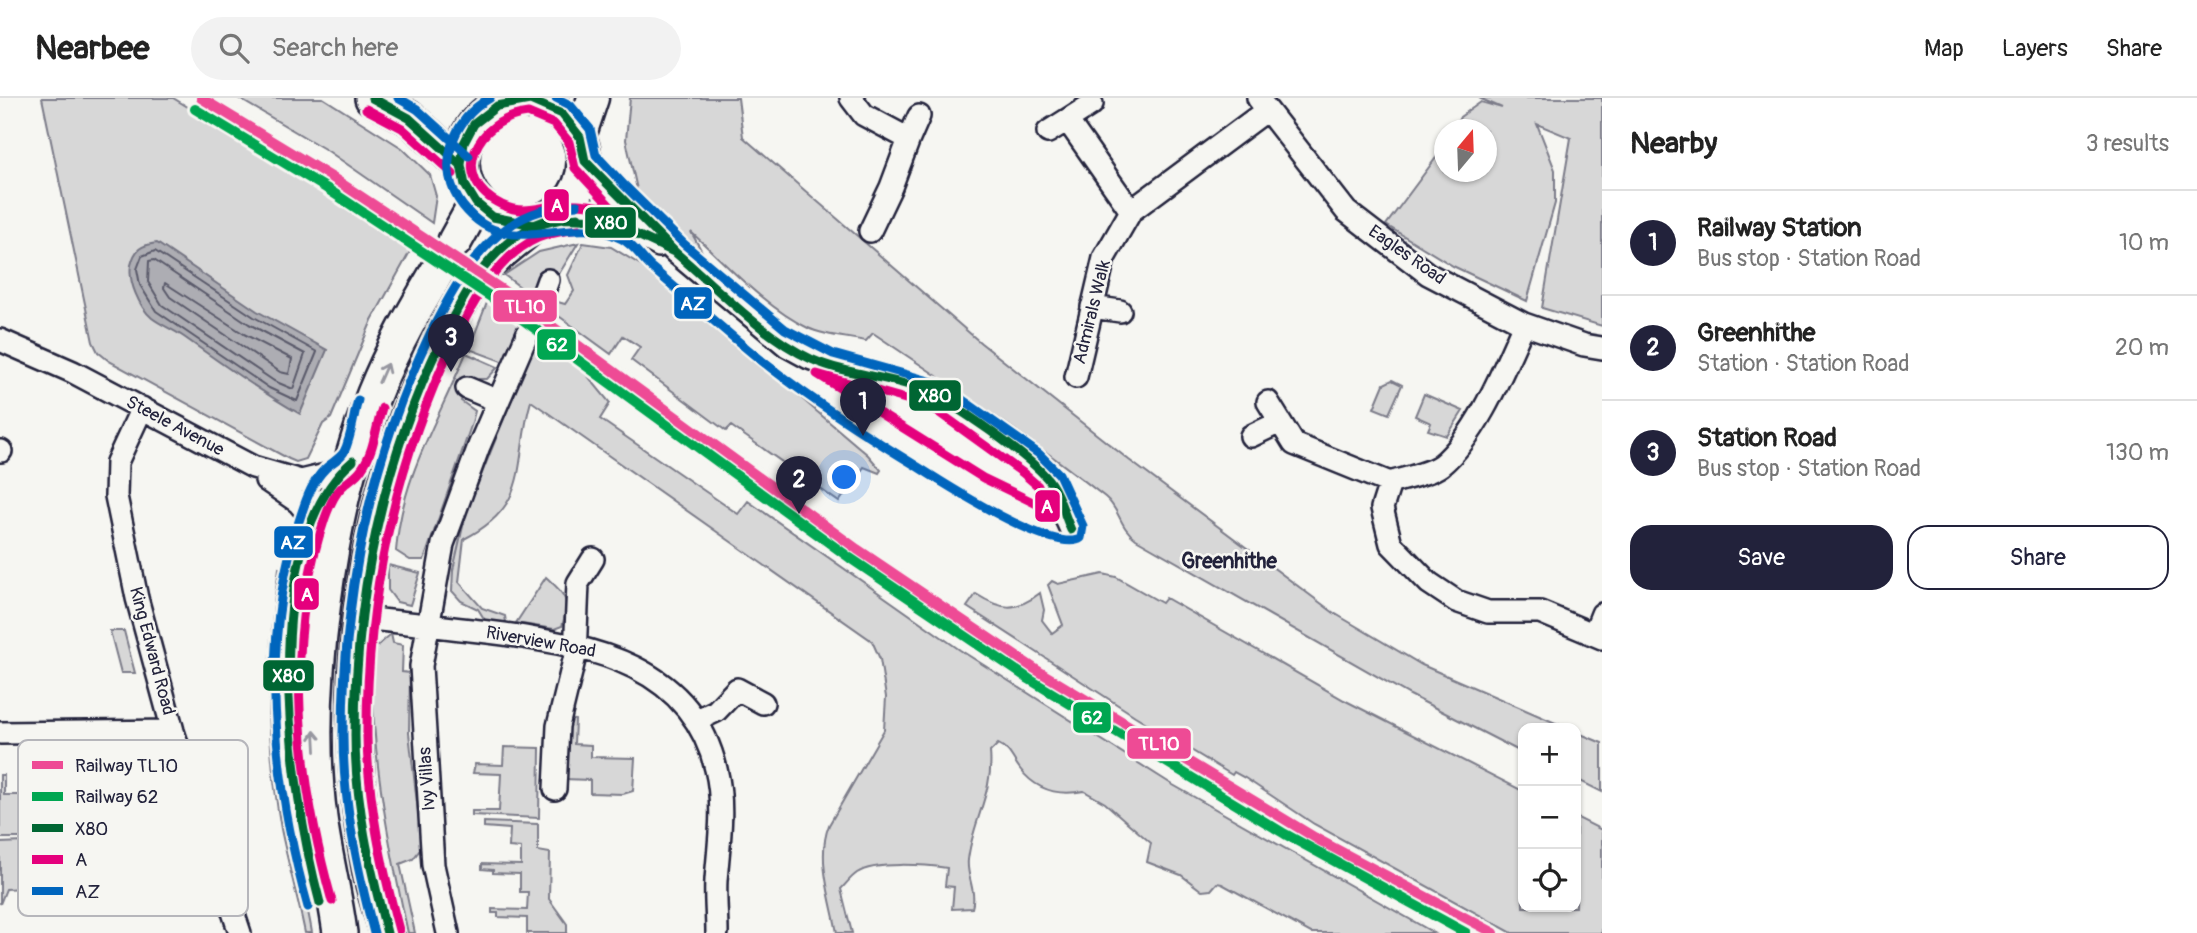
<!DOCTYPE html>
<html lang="en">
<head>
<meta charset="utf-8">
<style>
	body { margin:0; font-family:Pangolin,sans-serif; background:#f2f2f2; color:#222 }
	.controls { position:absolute; right:21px; bottom:21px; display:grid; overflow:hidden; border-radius:14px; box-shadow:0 2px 5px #0004 }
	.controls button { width:63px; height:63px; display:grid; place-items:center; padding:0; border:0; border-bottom:2px solid #e0e0e0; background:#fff; color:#222; font:35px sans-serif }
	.compass { position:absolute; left:1434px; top:21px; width:63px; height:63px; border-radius:50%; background:#fff; box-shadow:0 2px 5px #0004; rotate:19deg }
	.you { position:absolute; left:845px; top:380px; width:24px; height:24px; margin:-18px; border:5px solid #fff; border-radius:50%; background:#1a73e8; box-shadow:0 0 0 10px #1a73e833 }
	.badge { display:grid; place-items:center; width:46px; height:46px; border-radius:50%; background:#22223b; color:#fff; font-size:23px; font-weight:700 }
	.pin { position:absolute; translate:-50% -58px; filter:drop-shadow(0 2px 4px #0008) }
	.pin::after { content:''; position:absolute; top:37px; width:24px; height:21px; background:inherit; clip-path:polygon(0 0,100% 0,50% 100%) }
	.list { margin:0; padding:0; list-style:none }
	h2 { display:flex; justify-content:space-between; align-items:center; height:91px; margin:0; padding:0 28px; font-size:30px }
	h2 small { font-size:23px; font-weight:400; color:#767676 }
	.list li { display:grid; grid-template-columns:46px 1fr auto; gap:21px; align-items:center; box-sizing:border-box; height:105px; padding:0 28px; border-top:2px solid #e0e0e0 }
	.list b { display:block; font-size:26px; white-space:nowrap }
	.list p { margin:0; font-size:23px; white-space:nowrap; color:#767676 }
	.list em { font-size:23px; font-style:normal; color:#767676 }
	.actions { display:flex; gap:14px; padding:21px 28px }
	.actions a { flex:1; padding:16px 0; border:2px solid #22223b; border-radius:21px; text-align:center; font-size:24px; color:#22223b }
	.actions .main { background:#22223b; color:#fff }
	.icon { flex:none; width:38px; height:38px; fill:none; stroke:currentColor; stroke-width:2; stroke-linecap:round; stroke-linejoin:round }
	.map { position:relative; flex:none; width:1602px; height:835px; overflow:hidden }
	header { display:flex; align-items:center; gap:42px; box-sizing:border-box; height:98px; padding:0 35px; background:#fff; border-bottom:2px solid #e0e0e0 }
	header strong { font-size:33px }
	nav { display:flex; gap:38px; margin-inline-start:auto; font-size:24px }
	.search { width:490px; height:63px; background:#f2f2f2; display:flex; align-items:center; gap:18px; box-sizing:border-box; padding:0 24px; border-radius:38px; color:#767676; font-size:26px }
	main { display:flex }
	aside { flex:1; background:#fff }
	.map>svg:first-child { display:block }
	.green { fill:#d7d7d7; stroke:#7c7c89; stroke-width:2 }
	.water { fill:#adadb3; stroke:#757583; stroke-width:2 }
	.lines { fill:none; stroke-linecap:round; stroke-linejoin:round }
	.shore { stroke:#5a5a6b; stroke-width:2 }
	.street-tunnel { stroke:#cccccd; stroke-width:21; stroke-dasharray:21 10; stroke-linecap:butt }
	.street-casing { stroke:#22223b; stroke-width:26 }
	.secondary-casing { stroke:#22223b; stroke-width:35 }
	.primary-casing { stroke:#22223b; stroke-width:38 }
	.street { stroke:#f6f6f2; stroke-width:21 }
	.secondary { stroke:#f6f6f2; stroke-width:30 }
	.primary { stroke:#f6f6f2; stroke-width:33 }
	.bus-1-casing { stroke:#f6f6f2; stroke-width:14 }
	.bus-2-casing { stroke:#f6f6f2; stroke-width:14 }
	.bus-3-casing { stroke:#f6f6f2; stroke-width:14 }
	.bus-1 { stroke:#063; stroke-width:9 }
	.bus-2 { stroke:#e5007d; stroke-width:9 }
	.bus-3 { stroke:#0065bd; stroke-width:9 }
	.rail-1-casing { stroke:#f6f6f2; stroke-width:16 }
	.rail-2-casing { stroke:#f6f6f2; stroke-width:16 }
	.rail-1 { stroke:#ee4b95; stroke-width:10 }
	.rail-2 { stroke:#00a651; stroke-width:10 }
	.oneway { stroke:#9797a0 }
	.labels { text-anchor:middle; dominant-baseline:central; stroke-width:5; stroke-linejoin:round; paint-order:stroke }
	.street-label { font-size:18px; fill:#22223b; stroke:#f6f6f2 }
	.quarter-label { font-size:21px; font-weight:bold; fill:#22223b; stroke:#f6f6f2 }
	.key { fill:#f6f6f2; stroke:#b6b6bb; stroke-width:2 }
	.key-label { font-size:19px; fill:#22223b }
	.line-badge { stroke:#f6f6f2; stroke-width:2.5 }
	.badge-label { font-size:19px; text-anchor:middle; font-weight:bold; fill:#fff }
</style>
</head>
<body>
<header>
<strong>Nearbee</strong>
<div class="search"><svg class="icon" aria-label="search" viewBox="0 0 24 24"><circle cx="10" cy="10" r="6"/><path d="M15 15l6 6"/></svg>Search here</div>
<nav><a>Map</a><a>Layers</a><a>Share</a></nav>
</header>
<main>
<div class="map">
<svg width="1602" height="835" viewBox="0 0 1602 835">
	<rect width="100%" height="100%" fill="#f6f6f2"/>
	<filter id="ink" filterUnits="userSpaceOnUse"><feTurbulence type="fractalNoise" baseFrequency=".0143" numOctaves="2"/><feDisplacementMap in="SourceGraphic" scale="14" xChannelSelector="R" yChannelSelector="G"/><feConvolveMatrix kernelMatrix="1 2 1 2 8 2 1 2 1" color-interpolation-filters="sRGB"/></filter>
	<g filter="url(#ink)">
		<path class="green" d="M42 0H173L377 124 412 150 372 222 331 320 323 326 306 361 296 364 289 361 109 263 98 254 93 244Z
			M238 0H323L402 50 430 77 436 98 432 125 328 53Z
			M630 0H738L743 39 981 245 1129 362 1334 515 1422 567 1567 630H1523V655L1410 597 1136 441C1119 429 1120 411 1105 399 1031 340 952 288 873 235L866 243C847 239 825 238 808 230 767 211 724 164 691 134L704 157 652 112 638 96 626 42Z
			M1479 0H1602V228L1542 210 1571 40 1537 26 1555 72V105L1527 203 1453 168 1386 127 1444 49V74H1486V32L1454 31 1460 19 1481 4 1502 10Z
			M578 145 559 176 544 173 531 197 504 177 539 154Z
			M583 145 611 149 654 175 868 357 881 372 879 375 864 369 839 404 731 328 726 333 631 262 640 249 623 238 611 256 545 208 551 202 565 206 574 193 568 177Z
			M488 202 520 224 504 264 469 251Z
			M538 236 578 266 610 305 600 321 738 416 748 403 960 552 1173 687 1434 835H1311L1222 786 1217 785 1211 792 1202 793 1181 777 1147 764 1151 745 1105 705 1084 693C1059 698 1036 692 1020 671 1012 661 1011 652 998 646L990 654C994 694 972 724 968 762 966 778 977 793 972 810L952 811 954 789 945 788 947 770C927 767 874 763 857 775 851 779 846 786 841 791L852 835H837C831 801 816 760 829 727L884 632 886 599 880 561 872 543 531 303C513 364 533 406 464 441L459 484 482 510 505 518 507 530 488 527 478 511 461 503 452 493 453 472 466 415Z
			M466 255 498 269 487 281H479L478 285 470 282 461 303 475 313 472 325 424 462H410L396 453C402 377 438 323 466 255Z
			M1392 282 1402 287 1389 316 1374 310 1384 286Z
			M1424 296 1463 313 1447 338 1428 332 1431 325 1415 318Z
			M388 467 420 475 410 507 397 504 388 492Z
			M279 470 285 471C271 551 271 636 285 715 292 755 306 795 312 835H305C298 800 288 766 281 731 266 645 265 555 279 470Z
			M1103 476 1116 479 1162 505 1166 500 1344 602 1523 693V809H1576V719L1602 732V835H1512L1314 726 1245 680 1234 674 1232 677 1135 618 967 509 976 496C1001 512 1016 514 1040 495L1044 512 1042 522 1052 535 1063 527 1048 487 1052 483 1058 486Z
			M546 479C565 497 571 501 562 528L554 531 516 525Z
			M110 533H124L135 575H121Z
			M391 536 393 545 403 547 402 574 410 575 409 635 422 749 413 761 400 766 415 835H408C389 748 367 639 374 551Z
			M565 620 575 622 574 646 591 647V659L635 660 633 693 623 696 590 695V682L564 681Z
			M1576 634 1602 645V694L1576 681Z
			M504 649 540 650 539 720 472 717V713H499L501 676 473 675 475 666 503 667Z
			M48 676 49 695 52 696 53 702H61V692H71V686H77L78 698H85L87 676V697H98V691L109 690V696L118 697 117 676H126L127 695 144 699 143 677H153L154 688H173L192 740H0V677H4V697H21V678H27L28 696H46Z
			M484 724 538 726V753L550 755 549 801 567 826V835H527V820L498 819V815H492V811L527 812 528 794H520V776L493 775V772L482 771V766L521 767V750L509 749 510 731 484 729Z
			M52 743 192 745 217 805H196V788L183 787V790H173V805H169V796H160V785H148V797H144V785H136V790H123L113 798H45V791L29 786 28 797H22V790L6 791 0 806V745Z"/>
		<path class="water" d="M157 145 257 213 327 252 300 316C260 293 222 266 184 239 174 232 161 227 152 220 139 209 128 183 131 167 135 151 141 147 157 145Z"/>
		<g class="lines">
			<path class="shore" d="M155 153 254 219 317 254 297 303 269 290 156 213 140 187 137 171 142 158Z
				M154 162 249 226 305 256 293 291 274 283 162 207 148 184 149 163Z
				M165 185 244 236 292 261 289 276 280 274 170 199 164 190Z"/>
			<path class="street-tunnel" d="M530 230 540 204"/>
			<defs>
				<path id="street" d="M851 0 864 17 909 41 891 89 870 133
					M1258 0 1346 113 1428 176 1524 226 1584 247 1602 250
					M1092 6 1067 22 1131 113
					M1048 34 1067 22
					M909 41 919 18
					M585 63 676 155 787 248 809 260 847 274 931 295 1031 365 1048 381 1071 432
					M552 120 605 122 625 129 659 148
					M540 204 548 182
					M1092 209 1120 213
					M0 242 73 274 253 369 301 383 326 377 353 363
					M1076 279 1104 160 1131 113 1267 12
					M467 290 498 303
					M1268 304 1294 346 1390 385C1405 380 1429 376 1441 367 1479 335 1504 270 1524 226
					M142 310 117 364 116 398 137 500 173 633 240 835
					M1251 338 1280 324
					M0 353H1
					M266 382 298 404 334 447
					M1390 385 1382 410 1391 446 1429 485 1456 503 1488 514H1540L1602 540
					M361 520C409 525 456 530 504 536 594 549 691 567 716 671 725 707 719 745 716 782 715 799 717 817 717 835
					M1594 536 1602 516
					M697 622 716 613 737 591 763 605
					M0 635 173 633
					M555 691 558 628 575 558 578 485 593 461
					M448 835 433 767 421 568 443 446 479 348 530 230"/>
				<path id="secondary" d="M530 2 531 0
					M580 39 593 0"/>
				<path id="primary" d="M372 0 409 20 461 67
					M462 64a61 61 0 1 1 122 0a61 61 0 1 1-122 0Z
					M455 143 476 105
					M488 165 534 127
					M340 835C335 796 325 758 320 720 304 597 328 411 374 296 392 251 416 210 440 169
					M387 835C381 813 373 791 369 768 338 609 359 433 421 284 434 251 452 220 469 189"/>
			</defs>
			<use href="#street" class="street-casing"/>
			<use href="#secondary" class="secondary-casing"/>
			<use href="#primary" class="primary-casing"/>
			<use href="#street" class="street"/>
			<use href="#secondary" class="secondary"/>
			<use href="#primary" class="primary"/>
			<defs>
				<path id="bus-1" d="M372 0 409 20 461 67
					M530 2 562 16 580 39 585 63 676 155 605 122 552 120 534 127 493 119 476 105 465 87 461 67 464 45 474 26 497 8Z
					M676 155C716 189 763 239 811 261 847 277 888 278 924 292 952 304 1026 356 1046 379 1058 392 1064 416 1071 432
					M320 805C290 694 255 446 353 363
					M387 835C370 770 355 705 355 637 355 501 382 366 441 243 459 206 480 165 514 140 533 126 555 121 578 119"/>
				<path id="bus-2" d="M366 11 402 30 453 76
					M528 15 554 26 569 44 575 70 613 111C597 108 581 105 565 106 541 108 525 118 502 107 447 81 476 21 528 15Z
					M817 276 930 308 1023 375 1038 388 1049 412 983 380Z
					M332 803C298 682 283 542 325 420 329 409 334 396 343 388 349 382 357 378 362 370 374 353 376 329 382 310
					M399 832C382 769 368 705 367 639 366 503 394 368 453 245 472 206 497 158 538 140 551 134 565 133 579 131"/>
				<path id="bus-3" d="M398 0 417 11 469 58
					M490 0C452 21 434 71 463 108 509 166 566 112 622 141 635 148 641 160 652 170 679 193 706 216 733 239 790 288 851 328 915 367 940 383 1057 459 1081 440L1083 428 1059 376 1039 356 940 286 833 256 785 231 684 146 624 87 596 57 590 31 570 7 556 0
					M308 809C273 684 258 540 302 414 307 399 313 383 324 372 330 365 339 362 344 354 352 338 353 319 358 302
					M374 835C357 770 343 704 343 637 343 498 370 361 430 236 449 198 472 155 507 130 528 114 551 109 577 107"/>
			</defs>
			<use href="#bus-1" class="bus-1-casing"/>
			<use href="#bus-2" class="bus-2-casing"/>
			<use href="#bus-3" class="bus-3-casing"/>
			<use href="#bus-1" class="bus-1"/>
			<use href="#bus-2" class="bus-2"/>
			<use href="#bus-3" class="bus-3"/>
			<defs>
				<path id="rail-1" d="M201 0 333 80 504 193 857 451 1035 571 1319 742 1494 835"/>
				<path id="rail-2" d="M195 11 326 90 497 203 850 460 1029 581 1285 736 1466 835"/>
			</defs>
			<use href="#rail-1" class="rail-1-casing"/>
			<use href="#rail-2" class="rail-2-casing"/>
			<use href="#rail-1" class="rail-1"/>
			<use href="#rail-2" class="rail-2"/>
		</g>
		<defs><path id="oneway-shaft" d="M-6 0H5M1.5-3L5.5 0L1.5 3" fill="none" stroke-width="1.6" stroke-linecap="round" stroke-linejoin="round" transform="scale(1.75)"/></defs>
		<g class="oneway">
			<use href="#oneway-shaft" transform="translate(383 275) rotate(-66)"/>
			<use href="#oneway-shaft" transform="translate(315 643) rotate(-93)"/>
		</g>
	</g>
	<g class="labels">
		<g class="street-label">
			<text transform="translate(1407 157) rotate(35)">Eagles Road</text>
			<text transform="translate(1092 214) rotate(-76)">Admirals Walk</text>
			<text transform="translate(175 328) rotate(28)">Steele Avenue</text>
			<text transform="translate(541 544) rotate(10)">Riverview Road</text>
			<text transform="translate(152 553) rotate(75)">King Edward Road</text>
			<text transform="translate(427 681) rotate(-94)">Ivy Villas</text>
		</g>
		<g class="quarter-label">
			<text x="1229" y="463">Greenhithe</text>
		</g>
	</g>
	<rect x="18" y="642" width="230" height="176" rx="10" class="key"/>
	<rect x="32" y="663" width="31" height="8" fill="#ee4b95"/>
	<rect x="32" y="694" width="31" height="9" fill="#00a651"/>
	<rect x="32" y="726" width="31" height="8" fill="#063"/>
	<rect x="32" y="757" width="31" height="9" fill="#e5007d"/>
	<rect x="32" y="789" width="31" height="8" fill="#0065bd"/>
	<g class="key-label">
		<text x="75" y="674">Railway TL10</text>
		<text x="75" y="705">Railway 62</text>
		<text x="75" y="737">X80</text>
		<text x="75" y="768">A</text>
		<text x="75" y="800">AZ</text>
	</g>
	<g class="line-badge">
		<rect x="543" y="90" width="27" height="34" rx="7" fill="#e5007d"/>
		<rect x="584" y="108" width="53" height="33" rx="7" fill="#063"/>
		<rect x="673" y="188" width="40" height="34" rx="7" fill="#0065bd"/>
		<rect x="492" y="191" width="66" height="34" rx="7" fill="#ee4b95"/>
		<rect x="536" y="230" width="41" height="33" rx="7" fill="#00a651"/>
		<rect x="908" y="281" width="54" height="33" rx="7" fill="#063"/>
		<rect x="1034" y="391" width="27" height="34" rx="7" fill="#e5007d"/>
		<rect x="273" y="427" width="41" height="34" rx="7" fill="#0065bd"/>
		<rect x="293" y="479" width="27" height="34" rx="7" fill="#e5007d"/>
		<rect x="262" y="561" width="53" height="33" rx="7" fill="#063"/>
		<rect x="1072" y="603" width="40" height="33" rx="7" fill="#00a651"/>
		<rect x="1126" y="629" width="66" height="33" rx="7" fill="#ee4b95"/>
	</g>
	<g class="badge-label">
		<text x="557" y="114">A</text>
		<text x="611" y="131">X80</text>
		<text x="693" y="212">AZ</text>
		<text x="525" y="215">TL10</text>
		<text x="557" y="253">62</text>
		<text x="935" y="304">X80</text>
		<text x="1047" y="415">A</text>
		<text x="293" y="451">AZ</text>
		<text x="307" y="503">A</text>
		<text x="289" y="584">X80</text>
		<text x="1092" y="626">62</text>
		<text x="1159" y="652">TL10</text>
	</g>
</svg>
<div class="controls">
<button>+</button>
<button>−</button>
<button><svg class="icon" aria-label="locate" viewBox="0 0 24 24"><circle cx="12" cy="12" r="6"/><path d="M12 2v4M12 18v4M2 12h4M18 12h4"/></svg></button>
</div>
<svg class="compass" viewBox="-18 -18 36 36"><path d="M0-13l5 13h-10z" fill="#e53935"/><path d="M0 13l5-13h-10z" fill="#767676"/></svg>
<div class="you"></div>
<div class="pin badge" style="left:863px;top:338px">1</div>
<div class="pin badge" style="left:799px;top:416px">2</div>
<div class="pin badge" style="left:451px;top:274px">3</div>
</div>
<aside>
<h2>Nearby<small>3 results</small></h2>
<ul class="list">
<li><span class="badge">1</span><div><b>Railway Station</b><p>Bus stop · Station Road</p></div><em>10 m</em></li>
<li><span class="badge">2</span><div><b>Greenhithe</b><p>Station · Station Road</p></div><em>20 m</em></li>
<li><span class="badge">3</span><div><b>Station Road</b><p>Bus stop · Station Road</p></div><em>130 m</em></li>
</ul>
<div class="actions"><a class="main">Save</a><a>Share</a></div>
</aside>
</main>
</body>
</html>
